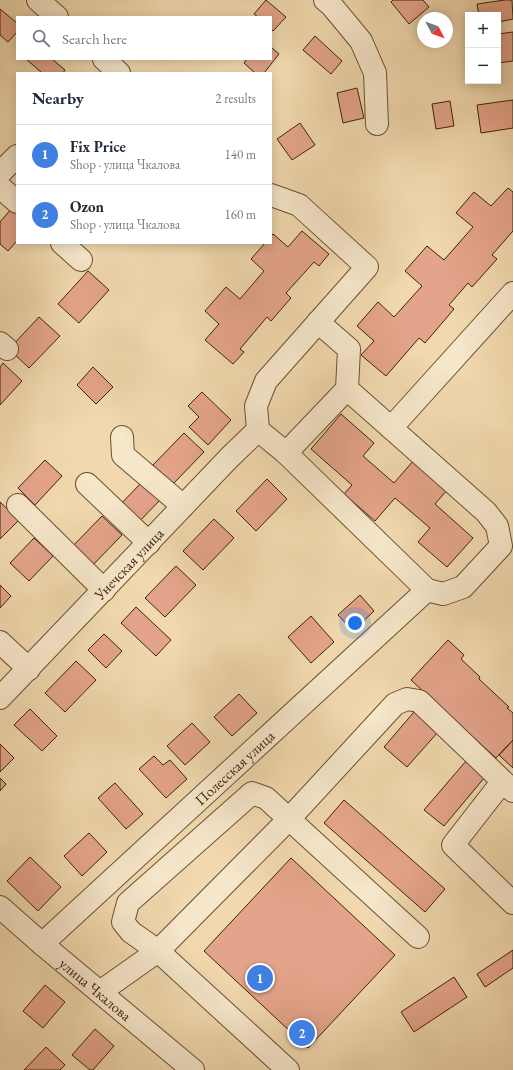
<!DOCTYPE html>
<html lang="en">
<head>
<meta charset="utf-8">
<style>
	body { margin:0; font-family:"EB Garamond",serif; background:#f6f6f7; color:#1f2937 }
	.controls { position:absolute; right:12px; top:12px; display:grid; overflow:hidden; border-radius:0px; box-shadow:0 2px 10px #0003 }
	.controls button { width:36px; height:36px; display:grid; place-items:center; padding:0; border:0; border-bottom:1px solid #e0e1e3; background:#fff; color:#1f2937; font:20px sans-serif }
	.compass { position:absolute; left:417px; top:12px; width:36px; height:36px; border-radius:50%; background:#fff; box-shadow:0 2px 10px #0003; rotate:131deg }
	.you { position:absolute; left:355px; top:623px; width:14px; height:14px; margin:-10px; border:3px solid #fff; border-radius:50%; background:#1a73e8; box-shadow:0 0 0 6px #1a73e833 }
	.badge { display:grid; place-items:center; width:26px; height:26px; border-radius:50%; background:#1a73e8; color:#fff; font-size:13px; font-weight:700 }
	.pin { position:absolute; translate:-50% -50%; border:2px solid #fff; box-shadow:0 1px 4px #0006 }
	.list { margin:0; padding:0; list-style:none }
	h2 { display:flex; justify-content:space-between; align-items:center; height:52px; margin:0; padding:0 16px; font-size:17px }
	h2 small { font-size:13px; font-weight:400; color:#747a83 }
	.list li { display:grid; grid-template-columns:26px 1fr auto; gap:12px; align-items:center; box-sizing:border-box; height:60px; padding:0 16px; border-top:1px solid #e0e1e3 }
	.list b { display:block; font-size:15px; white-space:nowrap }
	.list p { margin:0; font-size:13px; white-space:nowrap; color:#747a83 }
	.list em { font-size:13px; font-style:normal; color:#747a83 }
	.icon { flex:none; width:22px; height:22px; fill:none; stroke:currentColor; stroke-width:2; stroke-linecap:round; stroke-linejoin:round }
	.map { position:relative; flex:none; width:513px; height:1070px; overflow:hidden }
	.search { position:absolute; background:#fff; box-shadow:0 2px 10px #0003; left:16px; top:16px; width:256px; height:44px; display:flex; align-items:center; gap:10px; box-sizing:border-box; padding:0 14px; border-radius:0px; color:#747a83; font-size:15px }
	.panel { position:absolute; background:#fff; box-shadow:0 2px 10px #0003; left:16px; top:72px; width:256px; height:172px; border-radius:0px }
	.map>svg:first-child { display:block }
	.building { fill:#e4a48b; stroke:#3d2406 }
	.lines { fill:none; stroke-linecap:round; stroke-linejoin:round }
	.minor-casing { stroke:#6a5130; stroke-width:24 }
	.minor { stroke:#f6e6ca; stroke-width:22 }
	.labels { text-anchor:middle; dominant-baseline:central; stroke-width:3.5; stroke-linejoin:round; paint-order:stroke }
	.street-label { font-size:15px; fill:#3d2406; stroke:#f6e6ca }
</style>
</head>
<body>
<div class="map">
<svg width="513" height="1070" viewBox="0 0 513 1070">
	<rect width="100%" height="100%" fill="#f1d8ae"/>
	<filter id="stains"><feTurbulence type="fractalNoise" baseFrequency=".005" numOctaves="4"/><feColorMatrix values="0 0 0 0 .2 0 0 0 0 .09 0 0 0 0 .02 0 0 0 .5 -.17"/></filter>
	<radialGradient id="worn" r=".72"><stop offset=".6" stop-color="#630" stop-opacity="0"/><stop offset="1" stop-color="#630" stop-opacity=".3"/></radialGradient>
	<path class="building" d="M266 0 286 17 273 31 271 29V17H258L254 14Z
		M393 0H423L429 7 409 24 391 2Z
		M505 0H512L513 19 498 22V15H479L477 4Z
		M0 9 17 23V32L8 42 0 35Z
		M513 32V61L498 63V34Z
		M315 36 342 61 331 74 303 50Z
		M271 47 279 54 264 73H255L244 63 247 59H271Z
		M26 59H52L65 70 63 73H42Z
		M357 88 364 118 343 123 337 93Z
		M513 100V128L481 133 477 105Z
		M450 101 454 126 436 129 432 104Z
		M300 123 315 145 292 160 277 139Z
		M508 188 513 192V231L492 255 497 259 472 287 468 283 449 305 454 309 425 343 419 338 386 376 361 355 374 341 357 326 378 302 394 317 422 286 405 271 427 246 444 260 473 227 456 213 474 192 491 206Z
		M12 208 17 213V241L8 251 0 244V222Z
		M302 231 329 254 319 266 314 262 286 293 291 298 271 321 267 317 240 349 244 352 233 364 205 340 219 324 205 311 226 287 240 299 264 271 251 259 265 243H271V236L273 234 288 247Z
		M88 271 109 290 79 323 58 304Z
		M39 317 60 336 29 368 9 349Z
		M3 363 22 381 0 405V367Z
		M93 367 113 387 96 404 77 385Z
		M202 392 231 420 208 445 189 427 199 417 188 406Z
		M341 414 374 443 363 456 394 483 414 460 448 489 435 504 473 538 447 567 418 542 430 528 395 498 375 521 344 494 352 485 311 449Z
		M184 433 204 452 173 484 153 465Z
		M45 460 62 476 35 505 18 488Z
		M267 479 287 499 256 531 236 511Z
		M142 482 160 500 136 525 118 507Z
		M0 502 19 520 0 539Z
		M102 516 122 535 91 567 71 548Z
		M214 519 234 538 203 570 183 551Z
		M34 538 53 556 29 581 10 563Z
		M176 566 196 585 165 617 145 598Z
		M0 585 11 596 0 608Z
		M360 595 374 611 353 631 338 615Z
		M136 607 171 640 156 656 121 623Z
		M311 616 334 642 311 663 288 637Z
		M104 634 122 651 106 668 88 650Z
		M448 640 464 655 461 659 480 677 479 679 509 707 507 708 513 713V740L496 758 411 680Z
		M76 661 96 680 65 712 45 693Z
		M239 694 257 713 232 736 214 717Z
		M30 709 57 736 42 751 14 725Z
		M414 712 438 732 407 767 384 747Z
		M192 723 210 742 185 765 167 746Z
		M513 740V768L499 755Z
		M0 744 14 758 0 772Z
		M154 756 163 765 170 760 187 779 166 798 139 769Z
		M466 761 485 777 444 826 424 810Z
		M0 778 6 784 0 791Z
		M115 783 143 814 126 829 98 798Z
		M344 800 445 889 425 912 324 823Z
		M89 833 107 852 82 876 64 856Z
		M30 857 61 887 38 911 7 881Z
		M291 858 395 955 308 1048 204 951Z
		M513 950V968L485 987 477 974Z
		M454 977 467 997 414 1032 401 1012Z
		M45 985 65 1002 43 1028 23 1011Z
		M95 1029 114 1046 93 1070H90L72 1055Z
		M46 1047 65 1065 60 1070H24Z"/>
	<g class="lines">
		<defs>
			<g id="minor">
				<path d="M38 0 57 17"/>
				<path d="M325 0 332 6 361 41 375 73 377 124"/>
				<path d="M104 59 119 73"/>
				<path d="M0 173 17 156"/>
				<path d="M0 187 17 202"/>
				<path d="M271 195 299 205 367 267 266 381 256 406 258 430 286 453"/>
				<path d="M62 243 81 260"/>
				<path d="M318 322 349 349 347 389 286 453 427 590 443 594 463 587 501 546 497 526 486 512 347 389"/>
				<path d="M0 343 7 349"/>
				<path d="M391 428 513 293"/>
				<path d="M122 437 123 455 183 506"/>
				<path d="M87 484 149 543"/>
				<path d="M18 505 104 590"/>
				<path d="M0 642 29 669"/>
				<path id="s1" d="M0 698 229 458 258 430"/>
				<path d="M502 782 453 845 513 903"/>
				<path id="s2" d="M0 907 42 944 193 1070"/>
				<path id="s3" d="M42 944 427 590"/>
				<path d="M100 992 158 951 289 819 395 704 407 699 419 701 513 791"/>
				<path d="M288 1070 158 951 131 932 123 922 128 903 252 793 266 798 418 937"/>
			</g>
		</defs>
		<use href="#minor" class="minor-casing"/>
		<use href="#minor" class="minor"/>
	</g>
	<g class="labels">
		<g class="street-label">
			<text stroke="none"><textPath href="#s1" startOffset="186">Унечская улица</textPath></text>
			<text stroke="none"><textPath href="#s3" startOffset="261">Полесская улица</textPath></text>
			<text stroke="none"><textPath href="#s2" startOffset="126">улица Чкалова</textPath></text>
		</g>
	</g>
	<rect width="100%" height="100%" filter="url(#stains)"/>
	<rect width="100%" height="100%" fill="url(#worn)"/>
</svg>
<div class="controls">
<button>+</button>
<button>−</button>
</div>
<svg class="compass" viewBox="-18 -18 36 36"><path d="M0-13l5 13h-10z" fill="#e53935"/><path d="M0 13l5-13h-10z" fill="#747a83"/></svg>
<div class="you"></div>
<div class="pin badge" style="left:260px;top:978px;background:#3f7fe0">1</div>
<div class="pin badge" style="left:302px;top:1033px;background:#3f7fe0">2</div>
<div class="search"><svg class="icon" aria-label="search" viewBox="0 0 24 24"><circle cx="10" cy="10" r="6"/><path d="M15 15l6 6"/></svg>Search here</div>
<section class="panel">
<h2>Nearby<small>2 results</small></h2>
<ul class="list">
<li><span class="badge" style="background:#3f7fe0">1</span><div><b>Fix Price</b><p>Shop · улица Чкалова</p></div><em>140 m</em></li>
<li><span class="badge" style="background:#3f7fe0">2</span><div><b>Ozon</b><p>Shop · улица Чкалова</p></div><em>160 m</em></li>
</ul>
</section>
</div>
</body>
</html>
